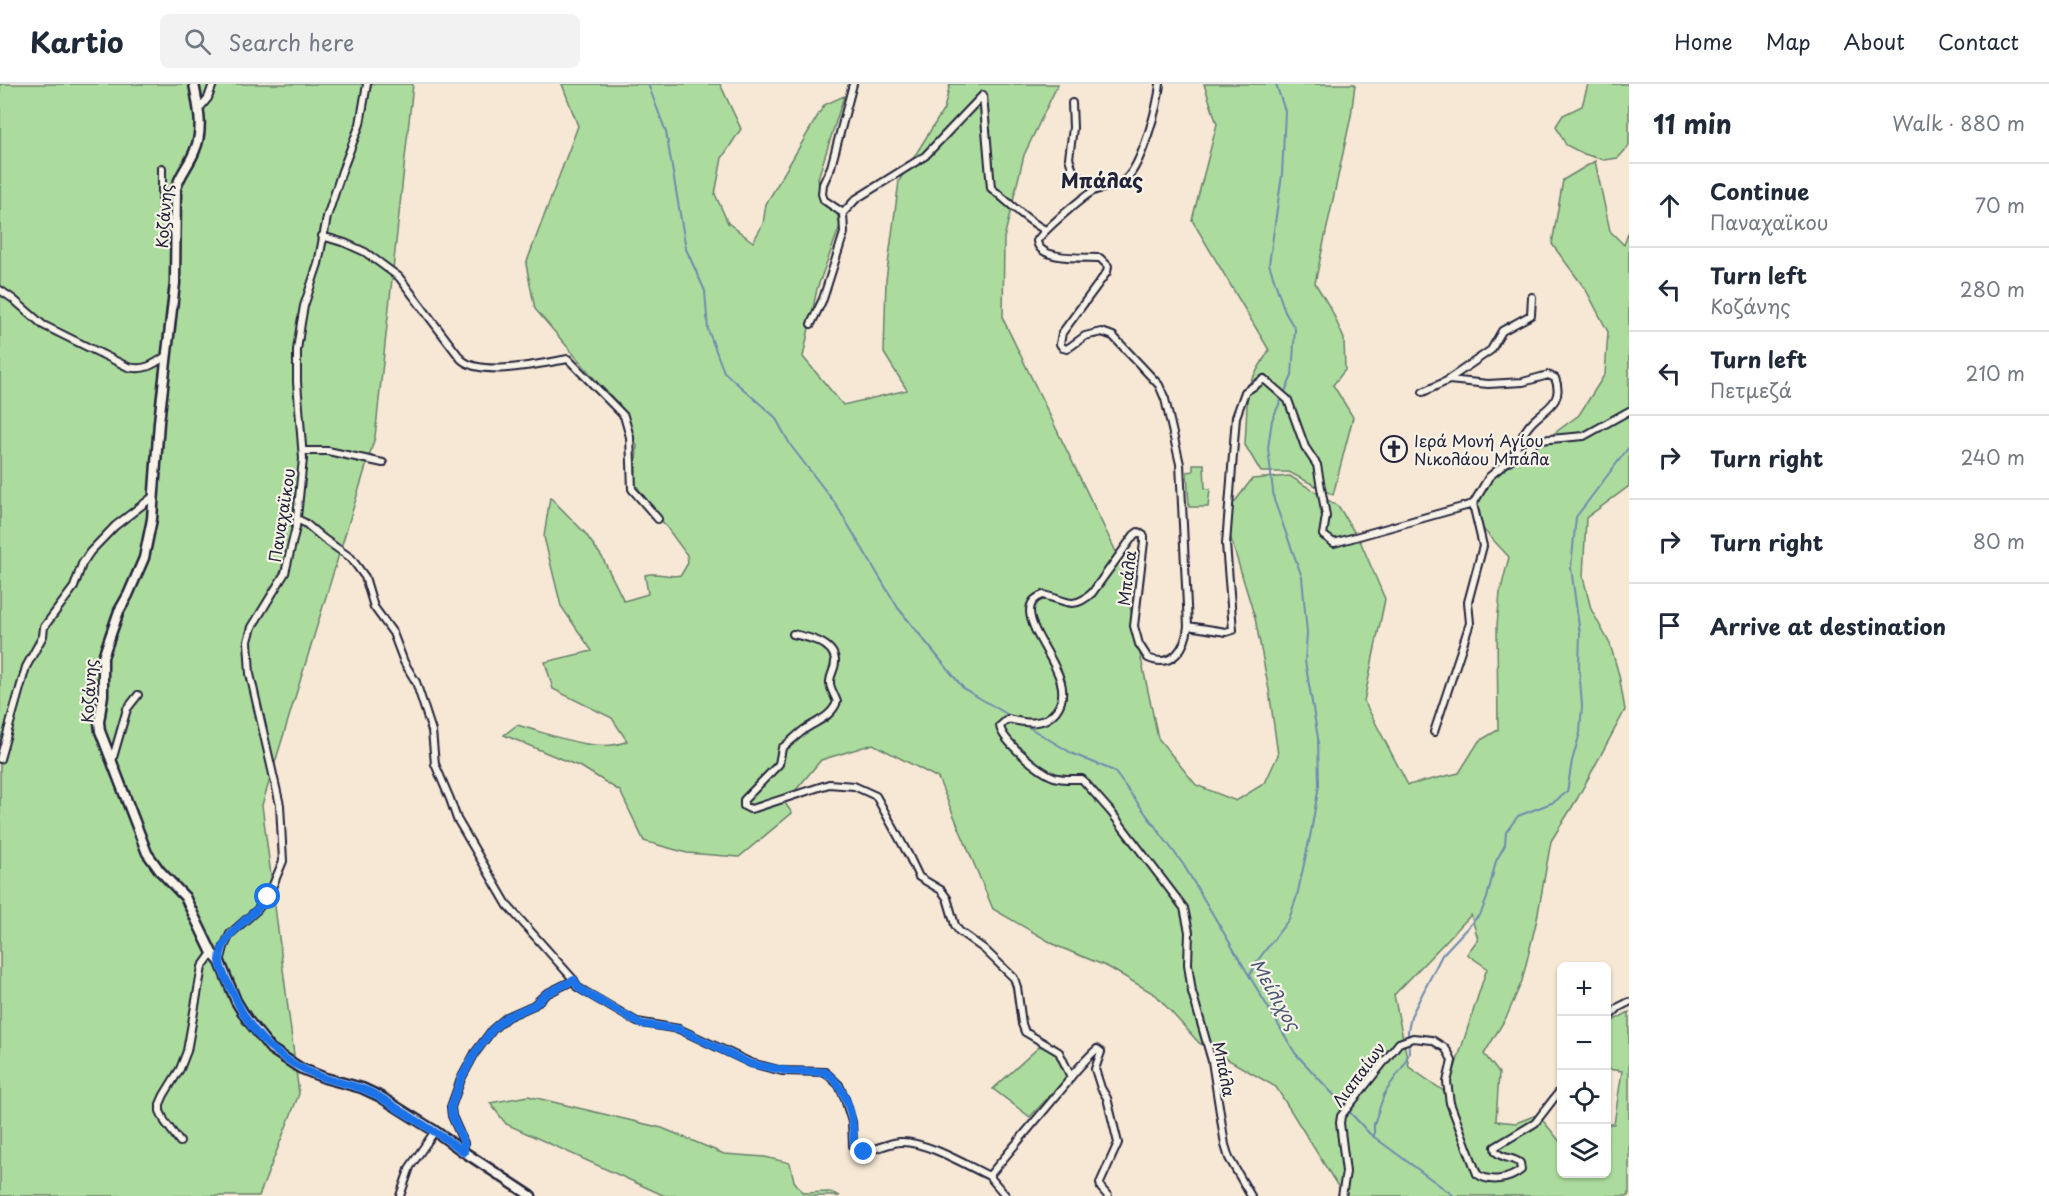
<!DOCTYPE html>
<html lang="en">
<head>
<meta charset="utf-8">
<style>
	body { margin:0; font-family:"Playpen Sans",sans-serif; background:#f2f2f3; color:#1f2937 }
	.controls { position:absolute; right:18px; bottom:18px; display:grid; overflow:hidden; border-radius:9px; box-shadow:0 2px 4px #0004 }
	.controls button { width:54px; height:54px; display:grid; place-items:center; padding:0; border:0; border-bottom:2px solid #e0e1e3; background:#fff; color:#1f2937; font:30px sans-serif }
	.stop { position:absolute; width:18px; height:18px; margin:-14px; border:4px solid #1a73e8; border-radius:50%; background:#fff }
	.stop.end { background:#1a73e8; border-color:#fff; box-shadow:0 2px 6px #0008 }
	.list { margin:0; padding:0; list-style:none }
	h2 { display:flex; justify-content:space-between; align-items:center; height:78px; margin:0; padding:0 24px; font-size:26px }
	h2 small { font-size:20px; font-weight:400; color:#747a83 }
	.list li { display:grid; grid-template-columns:39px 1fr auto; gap:18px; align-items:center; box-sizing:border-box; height:84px; padding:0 24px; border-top:2px solid #e0e1e3 }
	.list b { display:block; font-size:22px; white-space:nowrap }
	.list p { margin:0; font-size:20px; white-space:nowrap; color:#747a83 }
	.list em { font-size:20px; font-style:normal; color:#747a83 }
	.icon { flex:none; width:33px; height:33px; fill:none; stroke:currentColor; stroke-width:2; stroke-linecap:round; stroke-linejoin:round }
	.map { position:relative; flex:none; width:1629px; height:1112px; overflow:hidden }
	header { display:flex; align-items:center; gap:36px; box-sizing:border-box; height:84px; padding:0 30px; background:#fff; border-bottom:2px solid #e0e1e3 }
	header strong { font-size:28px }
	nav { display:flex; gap:33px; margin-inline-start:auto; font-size:21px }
	.search { width:420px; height:54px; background:#f2f2f3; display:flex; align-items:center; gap:15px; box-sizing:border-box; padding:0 21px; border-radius:9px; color:#747a83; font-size:22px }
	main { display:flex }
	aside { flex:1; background:#fff }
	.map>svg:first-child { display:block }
	.green { fill:#acdc9d; stroke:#677f6c; stroke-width:1.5; fill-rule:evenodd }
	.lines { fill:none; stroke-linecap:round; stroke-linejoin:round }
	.stream { stroke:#6e8baf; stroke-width:2 }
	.street-casing { stroke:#22223b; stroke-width:10 }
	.secondary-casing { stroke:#22223b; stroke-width:13 }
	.street { stroke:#f7f3e8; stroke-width:6 }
	.secondary { stroke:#f7f3e8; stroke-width:8 }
	.route { stroke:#1a73e8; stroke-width:8 }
	.labels { text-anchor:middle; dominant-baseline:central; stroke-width:4.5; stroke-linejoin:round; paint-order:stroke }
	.street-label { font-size:16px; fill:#22223b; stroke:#f7f3e8 }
	.poi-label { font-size:16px; fill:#22223b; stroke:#f7f3e8; text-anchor:start }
	.water-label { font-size:18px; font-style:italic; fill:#485775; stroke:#f7f3e8 }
	.quarter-label { font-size:20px; font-weight:bold; fill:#22223b; stroke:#f7f3e8 }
</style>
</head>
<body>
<header>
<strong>Kartio</strong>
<div class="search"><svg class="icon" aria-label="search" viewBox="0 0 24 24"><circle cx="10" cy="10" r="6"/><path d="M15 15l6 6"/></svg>Search here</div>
<nav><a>Home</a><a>Map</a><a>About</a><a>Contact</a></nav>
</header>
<main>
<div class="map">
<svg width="1629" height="1112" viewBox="0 0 1629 1112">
	<rect width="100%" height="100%" fill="#f6e8d4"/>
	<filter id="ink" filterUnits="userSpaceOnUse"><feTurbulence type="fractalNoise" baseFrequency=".0167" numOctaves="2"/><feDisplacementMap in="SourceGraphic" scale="12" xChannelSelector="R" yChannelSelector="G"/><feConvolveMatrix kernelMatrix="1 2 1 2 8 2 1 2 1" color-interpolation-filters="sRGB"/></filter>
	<g filter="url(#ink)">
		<path class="green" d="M0 0H413L375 353 262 721 299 1010 259 1112H0Z
			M562 0H720L741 45 722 74 715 110 728 139 753 158 763 140 766 120 824 21 844 12 818 94 821 119 837 129 840 142 817 205 803 273 843 321 907 306 884 269 886 196 899 97 944 25 950 0H1058L1024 71 1004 154 1003 235 1120 476 1158 654 1196 701 1236 717 1265 699 1278 671 1269 606 1255 534 1224 432 1252 395 1290 392 1339 423 1361 459 1385 515 1364 617 1408 701 1459 689 1479 657 1498 646 1497 541 1500 509 1509 473 1483 445 1478 421 1492 395 1579 331 1605 290 1608 248 1586 206 1552 160 1563 96 1595 77 1610 147 1624 161 1629 147V402L1586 434 1583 493 1591 525 1610 560 1619 591 1625 626 1577 715 1551 757 1537 835 1522 897 1507 932 1484 970 1499 989 1496 1037 1516 1039 1536 1031 1545 1039 1561 1059 1562 1090H1606L1607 1040H1614L1622 987 1607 985V947L1614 936 1629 928V1112H1344L1276 1003 1199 959 1156 911 1108 883 1057 862 993 825 938 694 873 660 821 676 785 719 792 729 739 773 687 769 644 757 620 707 583 684 504 651 517 641C547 649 598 671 627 657L612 634 553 605 545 578 592 567 561 522 544 453 550 413 585 449 602 473 624 517 648 510 645 491C657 487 669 494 681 491L688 479 687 471 635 400 637 362 623 337 620 321 599 300 535 225 526 180 578 42ZM1471 831 1478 855 1467 870 1487 884 1450 999 1451 1012 1409 983 1394 911Z
			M1204 0H1355L1351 32 1315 199 1332 227 1344 255 1345 286 1333 301 1353 333 1333 411 1289 388H1261L1245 361 1248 302 1269 266 1192 136 1217 40Z
			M1588 0H1629V62L1618 74 1604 76 1584 70 1566 61 1556 42 1563 31 1582 22Z
			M1193 380H1204L1205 404 1210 405 1208 423H1189L1187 388 1193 387Z
			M1040 962 1055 967 1068 992 1030 1033 993 1005Z
			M528 1012 662 1044 724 1070 765 1073 790 1079 794 1097 803 1109 830 1108 840 1112H665L506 1040 490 1019Z"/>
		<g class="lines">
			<path class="stream" d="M648 0 666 48 686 165 705 207 708 246 724 288 775 333 791 362 835 419 898 524 964 605 1012 633
				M1025 641 1073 670 1114 687 1183 780 1295 969 1370 1050 1454 1112
				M1250 891 1258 876 1289 835 1297 812 1311 748 1319 701 1318 654 1305 577 1307 549 1302 493 1274 416 1268 364 1272 336 1292 292 1295 245 1285 228 1269 180 1282 91 1285 27 1276 0
				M1374 1052V1040L1384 1011 1390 1001 1404 981 1409 969 1408 947 1411 932 1442 871 1481 829 1487 814 1496 777 1505 761 1506 748 1518 732 1554 718 1567 708 1572 677 1580 649 1582 622 1579 583 1580 550 1571 484 1576 433 1629 363"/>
			<defs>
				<path id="street" d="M853 0 831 83 823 100 822 110 824 116 843 129 856 115 925 72 983 11 991 104C1010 119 1023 134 1045 146
					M1160 0C1158 22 1142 80 1126 95 1116 104 1107 102 1096 106 1086 109 1042 148 1037 157 1039 177 1084 173 1100 174L1108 182 1107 188 1062 249 1060 260 1063 264 1067 265 1085 252 1093 250 1102 248 1113 252 1159 301 1165 315 1180 380 1188 542C1186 563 1173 585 1148 574L1139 560 1134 542 1144 458V452L1138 448 1134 451 1092 509C1072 527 1066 516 1043 511 1035 514 1030 518 1030 528 1032 558 1079 597 1056 627 1043 643 1025 639 1008 635L1000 642C1002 657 1040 688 1054 693 1062 696 1074 695 1082 695L1111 728 1184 824 1189 848 1188 880 1192 908 1212 977 1225 1061 1229 1074 1251 1112
					M1072 19 1073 44 1069 74 1073 87 1095 106
					M199 25 208 14 213 0
					M162 84V122L175 150
					M322 152 345 159 365 168 399 193 461 275C480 294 544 279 568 275L624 332 630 353 632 405 658 435
					M0 206 13 215 43 241 128 283C144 287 153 281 166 272
					M811 240 823 215 844 149 843 129
					M1449 295 1491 266 1502 247 1531 231 1532 213
					M1423 308 1449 296 1488 300 1523 298 1548 291 1555 294C1566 321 1540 326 1528 343 1521 352 1517 362 1513 372
					M303 367H328L383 379
					M297 435 305 439 324 455 351 474 365 493 374 523 393 549 404 578 416 598 432 647 435 680 450 715 457 735 508 822 574 896 577 903 637 938 679 945 751 979 782 987 825 988 839 1001 845 1015 852 1038 853 1062 859 1068C872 1068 886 1059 900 1058 926 1057 966 1081 989 1092
					M1188 542 1226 548 1233 546 1226 460 1236 333 1245 308 1264 295 1288 316 1305 363 1317 381 1326 432 1323 451 1334 459 1473 420 1489 393 1513 373 1539 356 1584 352 1629 327
					M793 550C807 553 833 558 835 576 836 585 829 591 830 600 831 606 835 612 837 618 831 633 817 637 805 645 797 651 790 658 782 664L779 680 744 716V722L750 725 755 724 829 700 854 702 876 712 909 772 919 793 941 806 947 814 955 841 959 847 984 865 1014 894 1017 903 1022 940 1025 948 1059 968 1070 991
					M1434 648 1470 539 1468 518 1483 462 1473 420
					M0 675 26 583 43 552 44 543 74 503 82 480 90 468 115 442 154 412
					M112 677 127 625 138 611
					M220 878 224 863 230 850 257 826 268 813 283 777 280 721 250 590 248 557 252 543 285 489 296 443 303 375 297 298V266L301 239 304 222 318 180 327 133 342 87 360 40 367 0
					M1606 936 1619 923 1629 918
					M180 1058 165 1038 160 1027V1020L164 1011 180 985 187 967 202 883 212 869
					M464 1068V1059L452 1032 451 1023 461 995 475 969 493 945 507 933 534 921 546 910 574 896
					M400 1112 410 1083 435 1047
					M1006 1112 989 1092 1067 999C1070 992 1090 971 1097 965L1101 968 1095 985 1101 1004 1107 1014 1118 1059 1100 1099 1101 1104 1108 1112
					M1342 1112 1346 1088 1340 1039 1341 1032 1399 959 1413 954 1432 956 1445 964 1449 970 1452 977 1447 998 1450 1019 1477 1090C1490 1099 1509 1096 1521 1086L1520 1079C1513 1073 1503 1075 1496 1068L1495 1063 1535 1039 1562 1004"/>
				<path id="secondary" d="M194 0C198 22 204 45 195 66 190 80 179 91 176 105L175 199 159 338 152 435 144 474 128 511 119 527 103 573V611L99 638 100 647 147 769 160 787 185 813 212 869 220 878 236 917 247 935 271 965 300 984 325 994 362 1004 379 1012 435 1047 464 1068 531 1112"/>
			</defs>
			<use href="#street" class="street-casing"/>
			<use href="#secondary" class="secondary-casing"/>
			<use href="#street" class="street"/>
			<use href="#secondary" class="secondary"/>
		</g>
	</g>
	<g class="lines" filter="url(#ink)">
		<path class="route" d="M268 813C254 833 220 849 220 877 220 885 230 903 234 911 252 954 281 978 324 994 340 999 357 1001 372 1009 383 1014 393 1022 403 1028 424 1041 444 1053 464 1068V1059L452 1032 451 1023 461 995 475 969 493 945 507 933 534 921 546 910 574 896 578 903 586 909 641 940 679 945 751 980 788 987 825 988C843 1000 851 1024 853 1044 854 1051 853 1057 854 1064L859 1068H864"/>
	</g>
	<defs>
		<symbol id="church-ring" viewBox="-11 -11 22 22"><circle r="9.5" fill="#f7f3e8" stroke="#22223b" stroke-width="1.5"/><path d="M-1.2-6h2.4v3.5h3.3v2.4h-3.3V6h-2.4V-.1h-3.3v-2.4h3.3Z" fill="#22223b"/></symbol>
	</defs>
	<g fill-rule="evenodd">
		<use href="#church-ring" x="1379" y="350" width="30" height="30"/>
	</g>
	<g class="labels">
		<g class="street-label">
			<text transform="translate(163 132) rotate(-86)">Κοζάνης</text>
			<text transform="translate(281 431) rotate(-81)">Παναχαϊκου</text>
			<text transform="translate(1126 494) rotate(-83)">Μπάλα</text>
			<text transform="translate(88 607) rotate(-87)">Κοζάνης</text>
			<text transform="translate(1225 985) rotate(79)">Μπάλα</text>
			<text transform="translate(1358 990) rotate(-53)">Λιαπαίων</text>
		</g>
		<g class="poi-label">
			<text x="1414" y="356">Ιερά Μονή Αγίου<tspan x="1414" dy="18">Νικολάου Μπάλα</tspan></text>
		</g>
		<g class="water-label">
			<text transform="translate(1276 910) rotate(60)">Μείλιχος</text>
		</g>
		<g class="quarter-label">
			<text x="1102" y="96">Μπάλας</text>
		</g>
	</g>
</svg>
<div class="controls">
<button>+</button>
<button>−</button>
<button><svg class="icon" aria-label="locate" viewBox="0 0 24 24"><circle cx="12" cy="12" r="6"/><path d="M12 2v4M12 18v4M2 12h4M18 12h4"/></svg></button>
<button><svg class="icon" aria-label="layers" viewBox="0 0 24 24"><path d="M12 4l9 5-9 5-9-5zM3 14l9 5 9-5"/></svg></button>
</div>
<div class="stop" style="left:268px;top:813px"></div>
<div class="stop end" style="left:864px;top:1068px"></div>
</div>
<aside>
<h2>11 min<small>Walk · 880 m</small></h2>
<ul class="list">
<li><svg class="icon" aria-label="ahead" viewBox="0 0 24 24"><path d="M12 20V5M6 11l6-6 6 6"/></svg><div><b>Continue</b><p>Παναχαϊκου</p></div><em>70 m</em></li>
<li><svg class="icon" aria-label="left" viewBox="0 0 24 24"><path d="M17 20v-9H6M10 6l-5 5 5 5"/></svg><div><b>Turn left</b><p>Κοζάνης</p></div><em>280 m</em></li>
<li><svg class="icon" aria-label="left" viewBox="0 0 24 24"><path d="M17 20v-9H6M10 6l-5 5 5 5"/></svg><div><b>Turn left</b><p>Πετμεζά</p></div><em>210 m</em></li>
<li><svg class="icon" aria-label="right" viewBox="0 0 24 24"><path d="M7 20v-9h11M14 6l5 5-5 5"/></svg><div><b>Turn right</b></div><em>240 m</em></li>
<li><svg class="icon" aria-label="right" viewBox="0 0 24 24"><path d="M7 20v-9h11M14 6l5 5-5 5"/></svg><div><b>Turn right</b></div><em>80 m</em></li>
<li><svg class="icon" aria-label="arrive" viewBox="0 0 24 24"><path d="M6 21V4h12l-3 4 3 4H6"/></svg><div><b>Arrive at destination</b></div></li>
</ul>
</aside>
</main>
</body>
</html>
